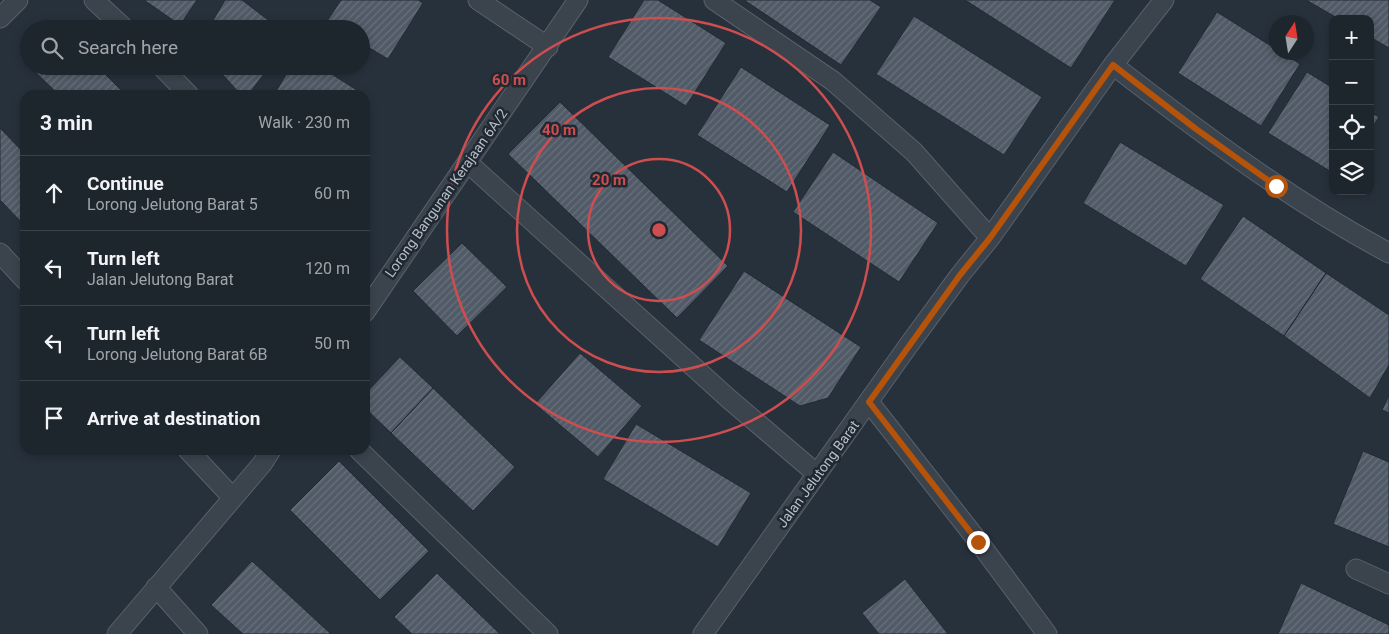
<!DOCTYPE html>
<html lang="en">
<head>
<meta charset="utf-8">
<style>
	body { margin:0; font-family:Roboto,sans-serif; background:#2a3139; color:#f1f3f6 }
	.controls { position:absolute; right:15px; top:15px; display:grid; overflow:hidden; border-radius:10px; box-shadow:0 2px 8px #0003 }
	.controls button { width:45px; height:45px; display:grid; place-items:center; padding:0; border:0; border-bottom:1px solid #3b4249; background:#1d252d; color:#f1f3f6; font:25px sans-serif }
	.compass { position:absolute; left:1269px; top:15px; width:45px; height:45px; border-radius:50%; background:#1d252d; box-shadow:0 2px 8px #0003; rotate:12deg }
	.stop { position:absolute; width:15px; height:15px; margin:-11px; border:4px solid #b45309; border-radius:50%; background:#fff }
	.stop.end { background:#b45309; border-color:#fff; box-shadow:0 1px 5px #0008 }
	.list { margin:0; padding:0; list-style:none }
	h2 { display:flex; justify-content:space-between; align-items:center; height:65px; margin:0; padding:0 20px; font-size:21px }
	h2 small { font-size:16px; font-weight:400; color:#a0a5aa }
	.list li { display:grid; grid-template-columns:32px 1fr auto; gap:15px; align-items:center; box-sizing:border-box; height:75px; padding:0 20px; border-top:1px solid #3b4249 }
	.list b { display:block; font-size:19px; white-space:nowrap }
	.list p { margin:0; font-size:16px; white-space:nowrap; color:#a0a5aa }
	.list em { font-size:16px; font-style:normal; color:#a0a5aa }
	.icon { flex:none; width:28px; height:28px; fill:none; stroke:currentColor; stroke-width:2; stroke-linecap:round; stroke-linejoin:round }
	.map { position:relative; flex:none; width:1389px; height:634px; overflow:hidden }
	.search { position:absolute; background:#1d252d; box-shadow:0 2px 8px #0003; left:20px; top:20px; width:350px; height:55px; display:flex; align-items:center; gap:12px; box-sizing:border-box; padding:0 18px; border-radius:28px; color:#a0a5aa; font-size:19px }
	.panel { position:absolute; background:#1d252d; box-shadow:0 2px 8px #0003; left:20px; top:90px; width:350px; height:365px; border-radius:15px }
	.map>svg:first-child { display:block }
	.building { fill:url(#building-hatch); stroke:#222a34 }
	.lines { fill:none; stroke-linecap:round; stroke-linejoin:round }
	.street-casing { stroke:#59616b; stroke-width:21 }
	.street { stroke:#3b434d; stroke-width:19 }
	.route { stroke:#b45309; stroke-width:6 }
	.ring { fill:none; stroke:#ce4e50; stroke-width:2.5 }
	.labels { text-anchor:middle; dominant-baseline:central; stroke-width:5; stroke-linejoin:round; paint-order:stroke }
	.street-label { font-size:14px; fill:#b7bec8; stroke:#202832 }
	.centre { fill:#ce4e50; stroke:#202832; stroke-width:2.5 }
	.ring-label { font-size:15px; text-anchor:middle; font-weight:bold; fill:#ce4e50; stroke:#202832; stroke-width:5; stroke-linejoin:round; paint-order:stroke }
</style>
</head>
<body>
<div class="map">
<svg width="1389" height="634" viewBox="0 0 1389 634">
	<defs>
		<pattern id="building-hatch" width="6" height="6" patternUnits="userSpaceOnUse" patternTransform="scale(1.25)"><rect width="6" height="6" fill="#515a67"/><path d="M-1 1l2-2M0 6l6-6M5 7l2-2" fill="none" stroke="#68707b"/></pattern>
	</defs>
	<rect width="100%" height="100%" fill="#27313c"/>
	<path class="building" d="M144 0H197L180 25Z
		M225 0H242L280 29H208Z
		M341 0H418L423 3 388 59 361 43V29H339L327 21Z
		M644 0H658L726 43 686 106 608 57Z
		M744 0H870L881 7 841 65Z
		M965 0H1115L1071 68Z
		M1306 0H1389V48L1370 37V19H1339Z
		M1217 12 1276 49V52H1282L1300 64 1261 126 1178 73Z
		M914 16 1042 97 1004 155 876 74Z
		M29 66H97L126 95H59Z
		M215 66H270L248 95H241Z
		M291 66H319L360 92 358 95H274Z
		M741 67 830 125 787 192 697 135Z
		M1307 72 1333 88V173L1268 133Z
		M560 102 728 266 677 318 508 154Z
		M1370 112 1379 117 1370 131Z
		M0 128 25 154V226L0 200Z
		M1120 142 1224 205 1186 266 1083 203Z
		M833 152 938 223 899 282 793 212Z
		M1243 216 1326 273 1284 336 1200 279Z
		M462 243 507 287 457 336 413 291Z
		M744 271 861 347 828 398 800 406 699 340Z
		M1326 273 1389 315V365L1370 398 1284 336Z
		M580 353 642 406 598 457 535 404Z
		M400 357 433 388 391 433 365 408V394Z
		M433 388 515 467 473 511 391 433Z
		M1389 395V413L1382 410Z
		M636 424 751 493 718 547 603 479Z
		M1363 451 1389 462V547L1333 524Z
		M339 461 429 551 380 600 290 510Z
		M252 561 331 634H243L211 605Z
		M437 573 500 634H412L394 617Z
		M905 579 948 634H879L862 613Z
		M1301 583 1389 625V634H1278Z"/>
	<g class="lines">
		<defs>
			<path id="street" d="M94 0 125 29
				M478 0 548 47
				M714 0 833 81 914 152 990 238
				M0 18 18 0
				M1113 65C1201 133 1290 200 1389 253
				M161 66 189 95
				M467 162 729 399 817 474
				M0 253 25 280
				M365 312 578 0
				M869 402 978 541 1047 634
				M188 450 233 498
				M359 450 548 634
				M1356 569 1389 584
				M156 587 198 634
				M117 634 262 464 271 450
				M703 634 908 346 960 275 990 238 1113 65 1164 0"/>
		</defs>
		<use href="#street" class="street-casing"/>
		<use href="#street" class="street"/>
	</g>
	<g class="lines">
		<path class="route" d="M978 542 869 402 960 275 990 238 1113 65 1196 129 1276 186"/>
	</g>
	<g class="ring">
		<circle cx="659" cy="230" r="71"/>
		<circle cx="659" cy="230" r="142"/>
		<circle cx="659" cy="230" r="212"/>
	</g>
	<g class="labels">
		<g class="street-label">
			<text transform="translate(446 193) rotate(-55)">Lorong Bangunan Kerajaan 6A/2</text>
			<text transform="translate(818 474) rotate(-54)">Jalan Jelutong Barat</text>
		</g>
	</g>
	<circle cx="659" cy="230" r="8" class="centre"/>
	<g class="ring-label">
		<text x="509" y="85">60 m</text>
		<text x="559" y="135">40 m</text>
		<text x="609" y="185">20 m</text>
	</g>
</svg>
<div class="controls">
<button>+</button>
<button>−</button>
<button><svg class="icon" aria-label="locate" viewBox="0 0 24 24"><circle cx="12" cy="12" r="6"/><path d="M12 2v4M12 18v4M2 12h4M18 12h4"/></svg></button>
<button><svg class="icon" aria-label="layers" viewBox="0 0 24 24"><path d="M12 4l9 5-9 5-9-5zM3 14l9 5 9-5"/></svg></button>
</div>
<svg class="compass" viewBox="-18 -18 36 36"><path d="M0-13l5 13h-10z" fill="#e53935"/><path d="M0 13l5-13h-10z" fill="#a0a5aa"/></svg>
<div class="stop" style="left:1276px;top:186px"></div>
<div class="stop end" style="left:978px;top:542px"></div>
<div class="search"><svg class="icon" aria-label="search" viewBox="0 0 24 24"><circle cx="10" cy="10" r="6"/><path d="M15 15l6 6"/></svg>Search here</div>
<section class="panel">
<h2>3 min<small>Walk · 230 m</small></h2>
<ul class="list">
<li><svg class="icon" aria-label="ahead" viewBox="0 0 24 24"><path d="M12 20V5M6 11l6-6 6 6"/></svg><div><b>Continue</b><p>Lorong Jelutong Barat 5</p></div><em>60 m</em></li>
<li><svg class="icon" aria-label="left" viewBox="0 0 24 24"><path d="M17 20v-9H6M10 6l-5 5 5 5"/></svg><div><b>Turn left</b><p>Jalan Jelutong Barat</p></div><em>120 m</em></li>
<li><svg class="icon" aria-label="left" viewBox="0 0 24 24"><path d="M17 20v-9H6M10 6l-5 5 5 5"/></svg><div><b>Turn left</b><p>Lorong Jelutong Barat 6B</p></div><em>50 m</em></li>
<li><svg class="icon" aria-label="arrive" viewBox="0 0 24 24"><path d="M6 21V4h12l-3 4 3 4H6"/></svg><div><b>Arrive at destination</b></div></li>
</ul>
</section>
</div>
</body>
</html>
